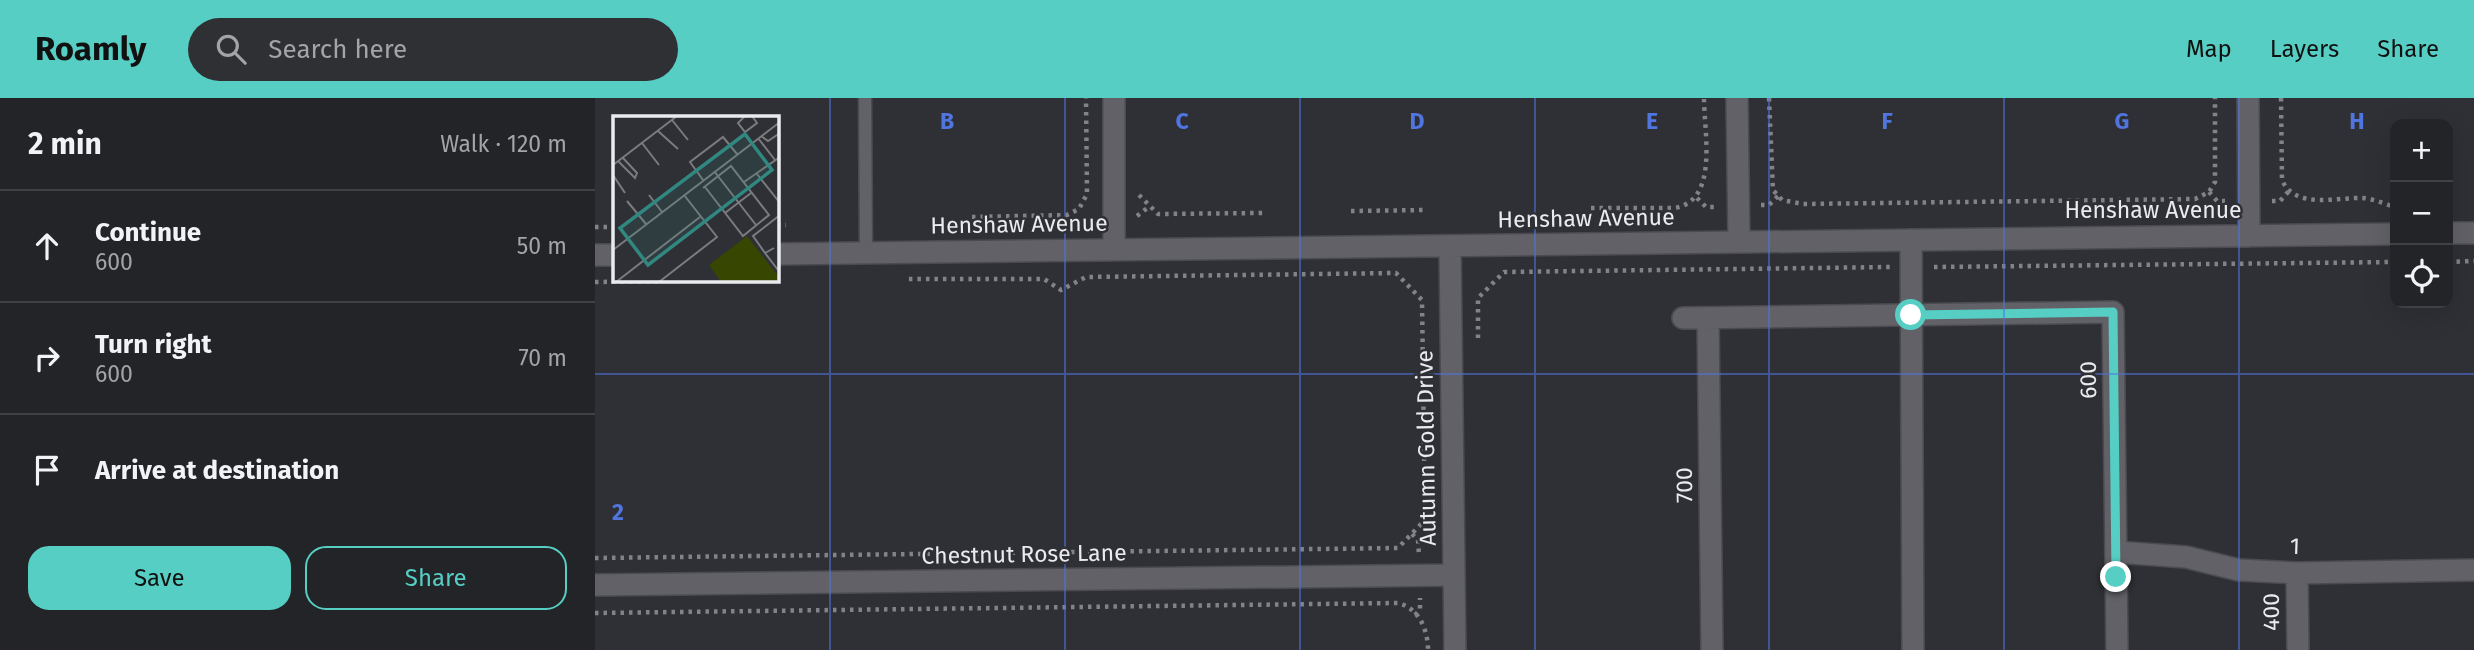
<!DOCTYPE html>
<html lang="en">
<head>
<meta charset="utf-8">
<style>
	body { margin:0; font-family:"Fira Sans",sans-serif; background:#2f3034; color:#f1f3f6 }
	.controls { position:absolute; right:21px; top:21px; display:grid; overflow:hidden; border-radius:14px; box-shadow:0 7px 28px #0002 }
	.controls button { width:63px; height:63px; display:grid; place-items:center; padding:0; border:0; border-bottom:2px solid #404145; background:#232428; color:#f1f3f6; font:35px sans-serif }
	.stop { position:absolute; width:21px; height:21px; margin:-16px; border:5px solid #56cec3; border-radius:50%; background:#fff }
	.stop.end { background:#56cec3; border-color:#fff; box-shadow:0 2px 7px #0008 }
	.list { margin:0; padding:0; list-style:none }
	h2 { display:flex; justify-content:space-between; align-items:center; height:91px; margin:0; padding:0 28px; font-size:30px }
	h2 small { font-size:23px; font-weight:400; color:#a3a4a8 }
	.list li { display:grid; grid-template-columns:46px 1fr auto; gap:21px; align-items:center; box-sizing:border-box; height:112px; padding:0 28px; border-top:2px solid #404145 }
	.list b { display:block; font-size:26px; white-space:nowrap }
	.list p { margin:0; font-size:23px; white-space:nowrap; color:#a3a4a8 }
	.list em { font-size:23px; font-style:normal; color:#a3a4a8 }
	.actions { display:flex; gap:14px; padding:21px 28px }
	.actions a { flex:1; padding:16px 0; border:2px solid #56cec3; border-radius:21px; text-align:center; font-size:24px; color:#56cec3 }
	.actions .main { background:#56cec3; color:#111 }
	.icon { flex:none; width:38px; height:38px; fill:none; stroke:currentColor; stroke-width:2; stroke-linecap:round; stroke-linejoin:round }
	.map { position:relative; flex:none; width:1879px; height:552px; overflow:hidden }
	header { display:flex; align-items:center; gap:42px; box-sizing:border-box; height:98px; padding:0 35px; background:#56cec3; color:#111 }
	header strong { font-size:33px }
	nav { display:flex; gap:38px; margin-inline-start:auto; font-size:24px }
	.search { width:490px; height:63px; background:#2f3034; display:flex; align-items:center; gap:18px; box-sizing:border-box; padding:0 24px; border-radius:38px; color:#a3a4a8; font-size:26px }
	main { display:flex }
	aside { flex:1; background:#232428 }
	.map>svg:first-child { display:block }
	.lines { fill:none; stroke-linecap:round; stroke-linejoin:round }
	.lane-casing { stroke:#4a4b4f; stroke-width:15 }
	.street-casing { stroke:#4a4b4f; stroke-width:24 }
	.path { stroke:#828387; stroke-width:4.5; stroke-dasharray:3.5 5; stroke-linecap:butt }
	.lane { stroke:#616167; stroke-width:12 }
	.street { stroke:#616167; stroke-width:21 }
	.route { stroke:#56cec3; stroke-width:9 }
	.grid { fill:none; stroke:#5075de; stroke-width:2; stroke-opacity:0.55 }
	.labels { text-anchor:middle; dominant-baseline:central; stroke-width:5; stroke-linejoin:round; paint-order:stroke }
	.street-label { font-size:23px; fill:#ebebef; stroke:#2f3035 }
	.inset-road { fill:none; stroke:#7a7b7f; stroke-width:2 }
	.view { fill:#308881; fill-opacity:0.15; stroke:#308881; stroke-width:3.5 }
	.inset-edge { fill:none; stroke:#ebebef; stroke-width:3.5 }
	.grid-label { font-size:23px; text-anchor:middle; font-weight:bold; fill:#5075de; stroke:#2f3035; stroke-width:5; stroke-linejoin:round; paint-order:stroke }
</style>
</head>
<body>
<header>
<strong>Roamly</strong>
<div class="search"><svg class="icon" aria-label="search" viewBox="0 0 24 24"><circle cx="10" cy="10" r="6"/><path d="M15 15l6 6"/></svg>Search here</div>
<nav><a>Map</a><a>Layers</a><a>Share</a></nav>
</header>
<main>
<aside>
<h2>2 min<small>Walk · 120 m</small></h2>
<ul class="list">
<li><svg class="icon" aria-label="ahead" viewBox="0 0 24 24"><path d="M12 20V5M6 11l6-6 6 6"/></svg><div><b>Continue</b><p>600</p></div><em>50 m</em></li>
<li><svg class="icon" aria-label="right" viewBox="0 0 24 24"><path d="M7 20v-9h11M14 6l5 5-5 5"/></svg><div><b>Turn right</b><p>600</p></div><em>70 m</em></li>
<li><svg class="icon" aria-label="arrive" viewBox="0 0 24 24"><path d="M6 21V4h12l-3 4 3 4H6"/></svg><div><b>Arrive at destination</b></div></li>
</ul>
<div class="actions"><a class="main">Save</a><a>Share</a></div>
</aside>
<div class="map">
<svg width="1879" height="552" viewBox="0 0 1879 552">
	<rect width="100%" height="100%" fill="#2f3035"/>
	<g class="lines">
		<defs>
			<path id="lane" d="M270 0 271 154"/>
			<path id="street" d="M519 0V152
				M1142 0 1144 144
				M1653 0 1654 138
				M1853 135H1879
				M1316 142 1318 552
				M855 148 860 552
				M182 156 1800 136
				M0 157H19
				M1088 220 1518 214 1522 552
				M1113 220 1117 552
				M1521 454 1591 459 1644 472 1702 475 1879 472
				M1702 475 1703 552
				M0 487 859 477"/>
		</defs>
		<use href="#lane" class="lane-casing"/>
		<use href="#street" class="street-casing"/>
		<path class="path" d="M1174 0 1178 92 1187 102 1208 106 1600 101 1614 94 1620 84V0
			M1686 0 1687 82C1700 112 1742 99 1768 100 1779 101 1790 106 1800 109
			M1614 94 1622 103H1630
			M544 97 563 116 668 115
			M1102 100 1111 109H1122
			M1677 103H1685L1694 93
			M1166 107H1174L1183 98
			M996 110H1080C1124 102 1109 35 1109 0
			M756 113 832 112
			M542 118 555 108
			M377 119 472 117 484 111 492 96 491 0
			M182 127H191
			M0 129H19
			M1853 164 1879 163
			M1339 169 1800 164
			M0 184 147 182
			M883 240V200L909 174 1295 169
			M817 436 823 442 824 457
			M0 460 803 450 830 422 827 202 801 175 491 179 466 192 449 181H309
			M0 515 803 505C824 510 833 532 833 552
			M820 517 825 512V500"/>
		<use href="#lane" class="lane"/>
		<use href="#street" class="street"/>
	</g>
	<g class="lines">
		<path class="route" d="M1316 217 1518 214 1521 479"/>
	</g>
	<path class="grid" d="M235 0V552M470 0V552M705 0V552M940 0V552M1174 0V552M1409 0V552M1644 0V552M0 276H1879"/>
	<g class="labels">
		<g class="street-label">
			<text x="1558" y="112">Henshaw Avenue</text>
			<text transform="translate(991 120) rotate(-1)">Henshaw Avenue</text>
			<text transform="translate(424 126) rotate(-1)">Henshaw Avenue</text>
			<text transform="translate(1493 282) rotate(-91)">600</text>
			<text transform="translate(831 350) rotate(-91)">Autumn Gold Drive</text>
			<text transform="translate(1089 387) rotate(-91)">700</text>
			<text transform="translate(1700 448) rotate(2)">1</text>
			<text transform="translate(429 456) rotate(-1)">Chestnut Rose Lane</text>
			<text transform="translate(1676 514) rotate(-91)">400</text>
		</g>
	</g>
	<g transform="translate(18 18)">
		<rect width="166" height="166" fill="#2f3035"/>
		<path d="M134 120 166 161V166H108L96 149Z" fill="#374600"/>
		<path class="inset-road" d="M132 0 125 7 132 16 144 7 139 0M59 4 75 24M45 15 65 33M148 20 155 25 167 17M145 22 162 44M29 27 46 49M5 45 22 62 24 57 10 42M0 49 64 0M101 55 143 109M144 58 167 87M0 59 12 77M90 64 77 46 110 21 124 38M131 66 167 41M90 72 118 50 156 99 130 120 92 71M36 79 49 96M14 85 33 108M112 97 138 77M161 132 152 137 140 120 167 99M0 134 167 6M152 137 165 154M3 166 87 101M46 166 104 121 71 79"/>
		<path class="view" d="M132 18 159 54 35 149 7 112Z"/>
		<rect width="166" height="166" class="inset-edge"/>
	</g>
	<g class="grid-label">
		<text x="352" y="31">B</text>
		<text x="587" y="31">C</text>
		<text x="822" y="31">D</text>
		<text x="1057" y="31">E</text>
		<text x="1292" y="31">F</text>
		<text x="1527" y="31">G</text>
		<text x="1762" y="31">H</text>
		<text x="23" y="422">2</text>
	</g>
</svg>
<div class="controls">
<button>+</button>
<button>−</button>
<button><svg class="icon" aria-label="locate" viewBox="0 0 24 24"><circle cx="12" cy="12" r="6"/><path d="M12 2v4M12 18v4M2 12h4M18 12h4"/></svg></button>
</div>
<div class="stop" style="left:1316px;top:217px"></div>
<div class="stop end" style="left:1521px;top:479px"></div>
</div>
</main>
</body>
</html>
